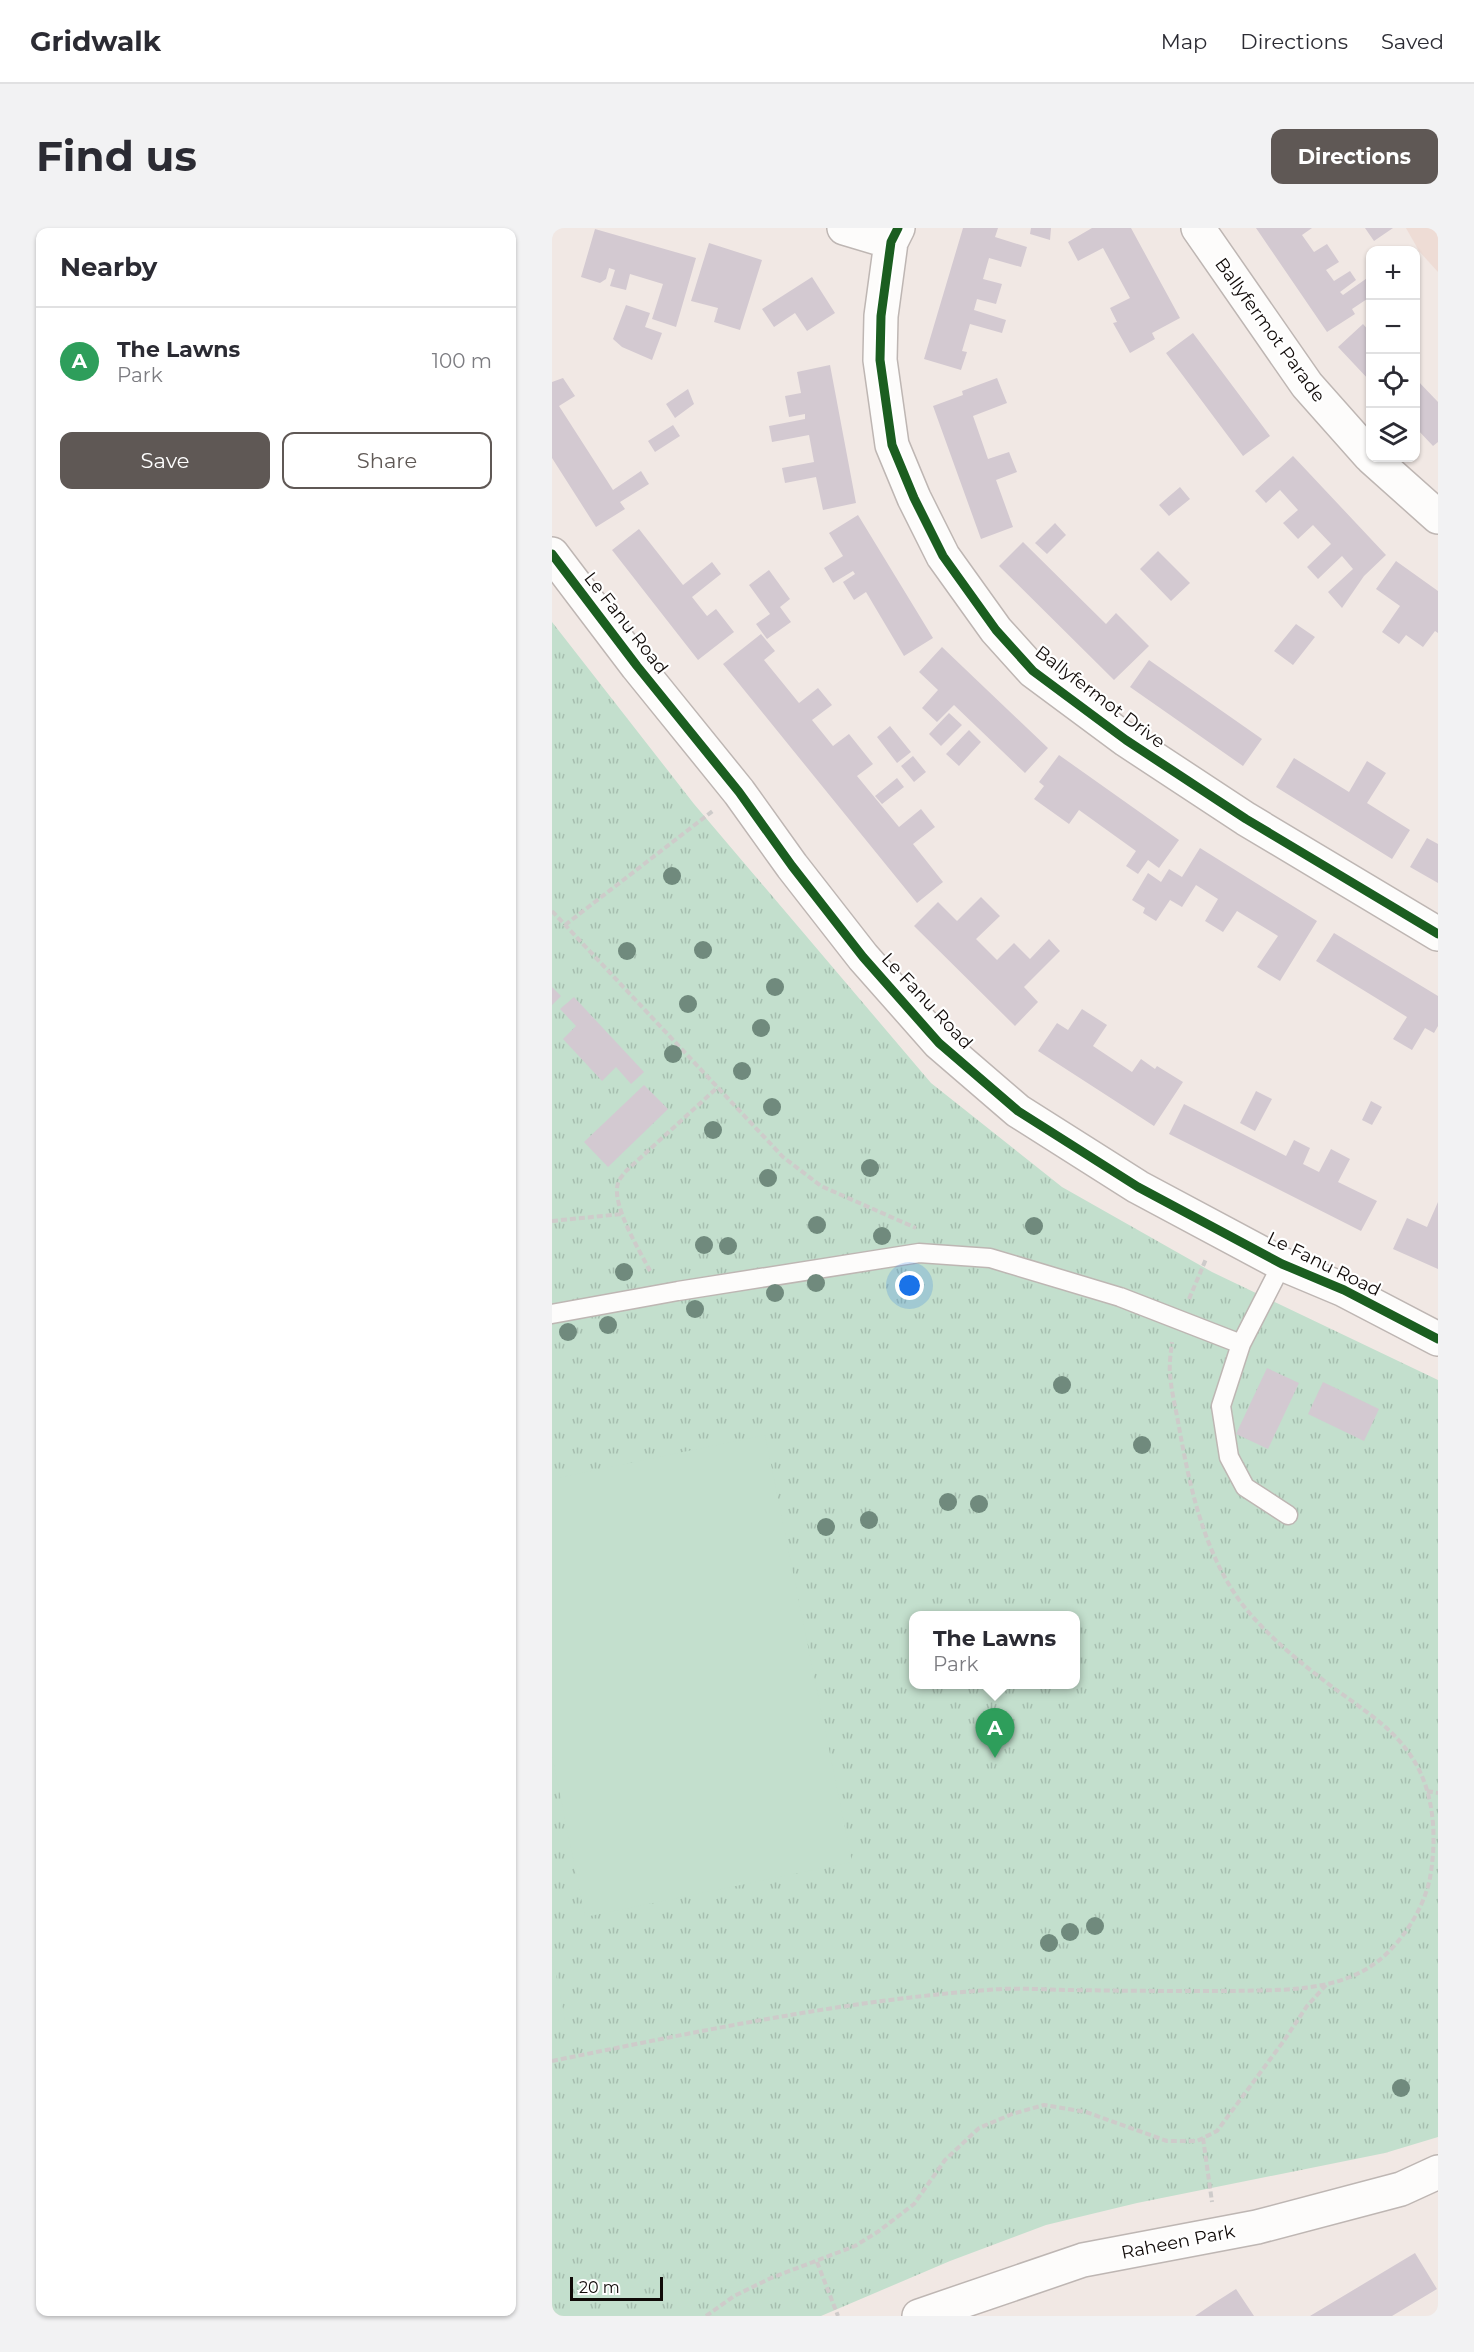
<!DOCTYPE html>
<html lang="en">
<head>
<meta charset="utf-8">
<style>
	body { margin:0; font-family:Montserrat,sans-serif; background:#f2f2f3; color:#2b2b33 }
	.controls { position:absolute; right:18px; top:18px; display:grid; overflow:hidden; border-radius:12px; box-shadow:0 2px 4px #0004 }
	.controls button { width:54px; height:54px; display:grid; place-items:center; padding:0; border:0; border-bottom:2px solid #e1e1e2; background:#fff; color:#2b2b33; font:30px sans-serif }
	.scale { position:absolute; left:18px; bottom:15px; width:93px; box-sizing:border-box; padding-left:6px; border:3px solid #100a08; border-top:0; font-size:16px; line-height:21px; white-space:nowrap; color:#100a08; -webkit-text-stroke:4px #fff; paint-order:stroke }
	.you { position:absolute; left:358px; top:1058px; width:21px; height:21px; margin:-15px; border:4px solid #fff; border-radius:50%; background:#1a73e8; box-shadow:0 0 0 9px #1a73e833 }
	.badge { display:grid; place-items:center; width:39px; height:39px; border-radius:50%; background:#5f5855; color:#fff; font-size:20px; font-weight:700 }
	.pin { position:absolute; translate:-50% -50px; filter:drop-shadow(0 2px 3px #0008) }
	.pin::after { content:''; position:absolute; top:32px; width:21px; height:18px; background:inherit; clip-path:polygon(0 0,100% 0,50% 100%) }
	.popup { position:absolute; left:357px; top:1383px; width:171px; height:78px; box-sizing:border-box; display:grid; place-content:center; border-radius:12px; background:#fff; filter:drop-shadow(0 2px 4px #0005); font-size:20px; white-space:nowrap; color:#7c7c81 }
	.popup b { font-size:22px; color:#2b2b33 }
	.popup::after { content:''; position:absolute; left:50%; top:100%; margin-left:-12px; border:12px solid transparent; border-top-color:#fff }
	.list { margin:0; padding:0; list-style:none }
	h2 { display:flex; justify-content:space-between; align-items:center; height:78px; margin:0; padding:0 24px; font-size:26px }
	h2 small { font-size:20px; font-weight:400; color:#7c7c81 }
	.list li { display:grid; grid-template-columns:39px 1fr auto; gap:18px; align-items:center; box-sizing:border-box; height:108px; padding:0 24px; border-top:2px solid #e1e1e2 }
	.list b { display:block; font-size:22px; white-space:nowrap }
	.list p { margin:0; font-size:20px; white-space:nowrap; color:#7c7c81 }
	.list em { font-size:20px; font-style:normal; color:#7c7c81 }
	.actions { display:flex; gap:12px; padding:18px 24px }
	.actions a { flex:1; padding:14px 0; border:2px solid #5f5855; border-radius:12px; text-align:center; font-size:21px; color:#5f5855 }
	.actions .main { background:#5f5855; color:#fff }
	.icon { flex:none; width:33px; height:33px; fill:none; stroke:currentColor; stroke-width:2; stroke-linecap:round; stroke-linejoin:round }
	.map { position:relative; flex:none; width:886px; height:2088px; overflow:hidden; border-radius:12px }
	header { display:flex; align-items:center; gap:36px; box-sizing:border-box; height:84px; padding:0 30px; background:#fff; border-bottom:2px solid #e1e1e2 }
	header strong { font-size:28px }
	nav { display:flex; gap:33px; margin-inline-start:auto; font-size:21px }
	.intro { display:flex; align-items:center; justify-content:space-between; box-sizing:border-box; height:144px; padding:0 36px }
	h1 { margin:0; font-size:42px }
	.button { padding:15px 27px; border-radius:12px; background:#5f5855; color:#fff; font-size:21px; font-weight:700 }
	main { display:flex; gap:36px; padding:0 36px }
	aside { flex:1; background:#fff; border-radius:12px; box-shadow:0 2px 4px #0004 }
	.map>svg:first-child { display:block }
	.built { fill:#eedcd5 }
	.park { fill:url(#park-tufts); fill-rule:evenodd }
	.garden { fill:#c3dfcd }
	.building { fill:#d3c9d1 }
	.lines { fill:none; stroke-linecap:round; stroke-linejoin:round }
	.lane-casing { stroke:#beb6b3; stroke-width:21 }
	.street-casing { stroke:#beb6b3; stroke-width:36 }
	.secondary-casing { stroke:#beb6b3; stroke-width:36 }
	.path { stroke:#cecbca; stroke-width:4; stroke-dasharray:6 3; stroke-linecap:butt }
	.lane { stroke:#fdfcfb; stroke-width:18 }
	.street { stroke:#fdfcfb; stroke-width:33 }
	.secondary { stroke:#fdfcfb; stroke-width:33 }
	.cycleway-casing { stroke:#fff; stroke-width:13 }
	.cycleway { stroke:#1b5e20; stroke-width:9 }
	.tree { fill:#708a7d }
	.labels { text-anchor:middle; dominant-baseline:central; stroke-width:4.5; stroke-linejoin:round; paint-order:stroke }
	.street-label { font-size:18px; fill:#100a08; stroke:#fff }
</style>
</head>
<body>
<header>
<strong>Gridwalk</strong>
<nav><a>Map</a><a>Directions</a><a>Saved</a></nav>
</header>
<div class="intro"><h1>Find us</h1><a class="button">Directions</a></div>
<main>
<aside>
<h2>Nearby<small></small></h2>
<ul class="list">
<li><span class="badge" style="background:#2e9e5b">A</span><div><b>The Lawns</b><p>Park</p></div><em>100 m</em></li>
</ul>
<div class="actions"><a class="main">Save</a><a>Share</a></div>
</aside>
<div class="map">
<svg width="886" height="2088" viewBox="0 0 886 2088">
	<defs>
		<pattern id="park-tufts" width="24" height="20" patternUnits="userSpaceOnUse" patternTransform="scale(1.5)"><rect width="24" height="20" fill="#c3dfcd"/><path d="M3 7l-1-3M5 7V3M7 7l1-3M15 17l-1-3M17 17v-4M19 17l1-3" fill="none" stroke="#a6beaf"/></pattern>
	</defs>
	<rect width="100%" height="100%" fill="#f1e8e4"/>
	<path class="built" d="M854 0H886V44L867 23Z"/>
	<path class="park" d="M0 394 142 576 379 855 510 959 660 1044 886 1152V1909L833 1925 585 1975 494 1997 398 2033 269 2088H0ZM362 1388H524V1456H362Z"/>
	<path class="garden" d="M213 1207 300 1634 33 1689 0 1527V1251Z
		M0 1727 13 1791 0 1793Z"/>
	<path class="building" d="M411 0H446L443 9 475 19 469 39 437 30 431 51 450 56 444 76 425 71 422 82 454 92 450 105 418 96 410 123 415 124 409 142 372 131Z
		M479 0H499L498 12 478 6Z
		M540 0H579L628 90 600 105 603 111 578 125 561 95 565 94 558 80 578 70 551 20 526 33 516 14Z
		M704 0H760L750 7 762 24 775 16 787 34 774 42 782 53 798 43 804 52 788 64 791 67 818 48V69L800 81 803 86 775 104Z
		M813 0H841L822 13Z
		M43 1 144 30 124 99 100 91 111 56 78 46 74 62 58 58 63 42 57 40 54 51 48 55 29 49Z
		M157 15 210 32 188 102 162 94 166 80 139 73Z
		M260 49 283 85 255 103 243 85 222 99 210 81Z
		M74 77 98 85 93 99 110 105 100 132 70 119 61 111Z
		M811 96 818 104V153L786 119Z
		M641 105 718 208 691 228 614 125Z
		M278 137 304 275 271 282 264 249 233 255 230 240 262 234 257 207 220 214 217 198 253 191V186L237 189 233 168 249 165 245 144Z
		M11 150 23 168 7 178 61 262 89 243 97 256 68 274 73 281 44 299 0 230V154Z
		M445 150 455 175 421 188 436 231 457 224 465 244 444 252 461 299 429 311 381 178 411 167 410 163Z
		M864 151 886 174V214L881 218 864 200Z
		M136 161 142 176 123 190 114 176Z
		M121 197 128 208 103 224 96 213Z
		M741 228 834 327 812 348 790 380 776 364 801 341 790 328 766 351 755 339 779 316 761 297 746 311 731 295 746 282 728 262 714 275 703 263Z
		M628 259 638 271 617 288 607 277Z
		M306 287 381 410 352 428 314 364 302 372 291 354 303 346 301 343 281 355 272 340 291 328 277 305Z
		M503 295 514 307 495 326 483 315Z
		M87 301 131 357 160 334 169 346 140 369 155 388 164 381 182 404 146 432 60 322Z
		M471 314 554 396 564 385 597 418 562 452 447 338Z
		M606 323 638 355 619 373 588 341Z
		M844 333 886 363V405L883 403 871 419 854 407 847 416 830 404 848 378 824 361Z
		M217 342 238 371 228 379 239 394 215 411 204 396 218 386 197 357Z
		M744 396 763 409 741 437 722 423Z
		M209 406 223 423 212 432 247 475 266 460 280 477 260 492 281 518 297 506 321 536 305 548 347 599 369 581 383 599 361 616 391 654 365 675 171 436Z
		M390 419 496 520 473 545 402 477 385 494 370 480 386 462 367 444Z
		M597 432 710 511 691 538 578 459Z
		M397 485 410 497 389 518 377 506Z
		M338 498 359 524 345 535 325 509Z
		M417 502 429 514 407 538 394 526Z
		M507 527 627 612 607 640 596 632 586 646 574 638 584 623 527 582 517 596 482 571 492 558 487 554Z
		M361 528 374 544 362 554 349 538Z
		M742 530 797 564 815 533 834 545 815 575 858 602 840 631 724 559Z
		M345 550 352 559 330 576 323 568Z
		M875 610 886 616V655L858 639Z
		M648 620 765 693 728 753 705 739 726 708 685 683 671 704 653 693 666 671 644 657 630 679 618 672 604 693 591 685 593 680 580 672 596 645 609 654 617 641 630 649Z
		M429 669 448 688 424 711 445 732 462 715 478 731 497 711 508 723 472 759 486 774 463 798 362 698 386 674 405 693Z
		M782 705 886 768V798L882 805 873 800 860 822 841 811 855 789 764 733Z
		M0 759 9 768 0 777Z
		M22 769 92 844 79 856 64 839 50 853 11 811 24 798 8 781Z
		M530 781 555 797 541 818 580 844 589 831 603 841 605 838 631 854 602 898 486 823 505 795 516 802Z
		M92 857 116 881 56 939 32 914Z
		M704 863 720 871 703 903 688 895Z
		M819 873 830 879 820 897 810 892Z
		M632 876 734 928 742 912 758 920 751 936 767 944 779 921 798 931 786 954 825 973 809 1003 617 906Z
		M886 974V1041L841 1021 855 990 875 999Z
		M715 1140 747 1155 716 1221 684 1206Z
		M771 1154 827 1181 812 1213 756 1186Z
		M863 2025 885 2061 840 2088H758Z
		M684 2061 702 2088H643L662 2075Z"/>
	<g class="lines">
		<defs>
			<path id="lane" d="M0 1086 126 1063 367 1025 438 1030 568 1069 689 1116 730 1036
				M689 1116 669 1178 677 1229 693 1259 736 1287"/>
			<path id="street" d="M292 0 339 14
				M346 0 339 14 329 88 328 132 340 217 362 270 391 328 444 402 481 443 574 512 694 591 886 706
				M646 0 755 157 818 228
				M820 230 886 289
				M367 2088 531 2032 705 1999 849 1961 886 1944"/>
			<path id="secondary" d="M0 326 85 438 187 564 240 638 311 729 387 815 466 883 586 959 730 1036 792 1062 886 1111"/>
		</defs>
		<use href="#lane" class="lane-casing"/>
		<use href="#street" class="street-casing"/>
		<use href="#secondary" class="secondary-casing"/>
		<path class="path" d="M0 683 231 929 269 958 364 1000
			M13 697 162 582
			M0 993 70 986
			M98 1043C88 1023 59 977 66 955 67 951 72 946 74 943L166 859
			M637 1071 654 1031
			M875 1563 886 1565
			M0 1833C144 1804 288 1773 435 1762 464 1759 493 1762 522 1762 574 1763 627 1763 679 1763 722 1762 772 1764 811 1743 843 1726 871 1685 878 1650 885 1610 883 1563 859 1528 840 1499 810 1481 783 1461 750 1436 716 1409 690 1376 652 1325 638 1260 627 1199 624 1181 619 1163 618 1145 617 1135 619 1124 620 1114
			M651 1910 660 1974
			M265 2034 286 2088
			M154 2088 182 2068 219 2050 303 2018 327 2003 362 1976 393 1932 427 1900 460 1886 492 1877 534 1884 615 1913H645L665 1903 731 1814 755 1778 775 1756"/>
		<use href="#lane" class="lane"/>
		<use href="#street" class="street"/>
		<use href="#secondary" class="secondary"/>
		<defs>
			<path id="cycleway" d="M346 0 339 14 329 88 328 132 340 217 362 270 391 328 444 402 481 443 574 512 694 591 886 706
				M0 326 85 438 187 564 240 638 311 729 387 815 466 883 586 959 730 1036 792 1062 886 1111"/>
		</defs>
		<use href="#cycleway" class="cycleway-casing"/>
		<use href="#cycleway" class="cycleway"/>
	</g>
	<g class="tree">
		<circle cx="120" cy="648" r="9"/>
		<circle cx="151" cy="722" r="9"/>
		<circle cx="75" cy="723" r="9"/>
		<circle cx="223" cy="759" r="9"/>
		<circle cx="136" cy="776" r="9"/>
		<circle cx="209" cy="800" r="9"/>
		<circle cx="121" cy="826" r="9"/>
		<circle cx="190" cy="843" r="9"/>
		<circle cx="220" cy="879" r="9"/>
		<circle cx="161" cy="902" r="9"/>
		<circle cx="318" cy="940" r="9"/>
		<circle cx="216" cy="950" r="9"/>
		<circle cx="265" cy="997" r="9"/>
		<circle cx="482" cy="998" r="9"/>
		<circle cx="330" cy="1008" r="9"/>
		<circle cx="152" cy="1017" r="9"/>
		<circle cx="176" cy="1018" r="9"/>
		<circle cx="72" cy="1044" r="9"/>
		<circle cx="264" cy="1055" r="9"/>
		<circle cx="223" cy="1065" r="9"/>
		<circle cx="143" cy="1081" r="9"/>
		<circle cx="56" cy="1097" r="9"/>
		<circle cx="16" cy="1104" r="9"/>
		<circle cx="510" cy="1157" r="9"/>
		<circle cx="590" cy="1217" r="9"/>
		<circle cx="396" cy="1274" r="9"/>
		<circle cx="427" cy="1276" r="9"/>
		<circle cx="317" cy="1292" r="9"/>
		<circle cx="274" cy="1299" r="9"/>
		<circle cx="543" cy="1698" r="9"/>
		<circle cx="518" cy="1704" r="9"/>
		<circle cx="497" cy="1715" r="9"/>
		<circle cx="849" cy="1860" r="9"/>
	</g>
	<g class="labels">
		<g class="street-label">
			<text transform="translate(718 102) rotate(54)">Ballyfermot Parade</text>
			<text transform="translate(74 395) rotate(52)">Le Fanu Road</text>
			<text transform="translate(548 469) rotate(37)">Ballyfermot Drive</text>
			<text transform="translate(375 773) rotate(47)">Le Fanu Road</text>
			<text transform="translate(772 1036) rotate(26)">Le Fanu Road</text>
			<text transform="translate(626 2014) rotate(-11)">Raheen Park</text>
		</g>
	</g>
</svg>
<div class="controls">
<button>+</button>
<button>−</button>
<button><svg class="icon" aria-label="locate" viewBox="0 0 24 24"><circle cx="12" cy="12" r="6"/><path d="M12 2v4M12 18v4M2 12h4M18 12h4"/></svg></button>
<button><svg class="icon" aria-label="layers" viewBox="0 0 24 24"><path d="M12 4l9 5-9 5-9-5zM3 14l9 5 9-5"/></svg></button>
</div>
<div class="scale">20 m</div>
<div class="you"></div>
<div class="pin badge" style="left:443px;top:1530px;background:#2e9e5b">A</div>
<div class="popup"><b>The Lawns</b>Park</div>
</div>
</main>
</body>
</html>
